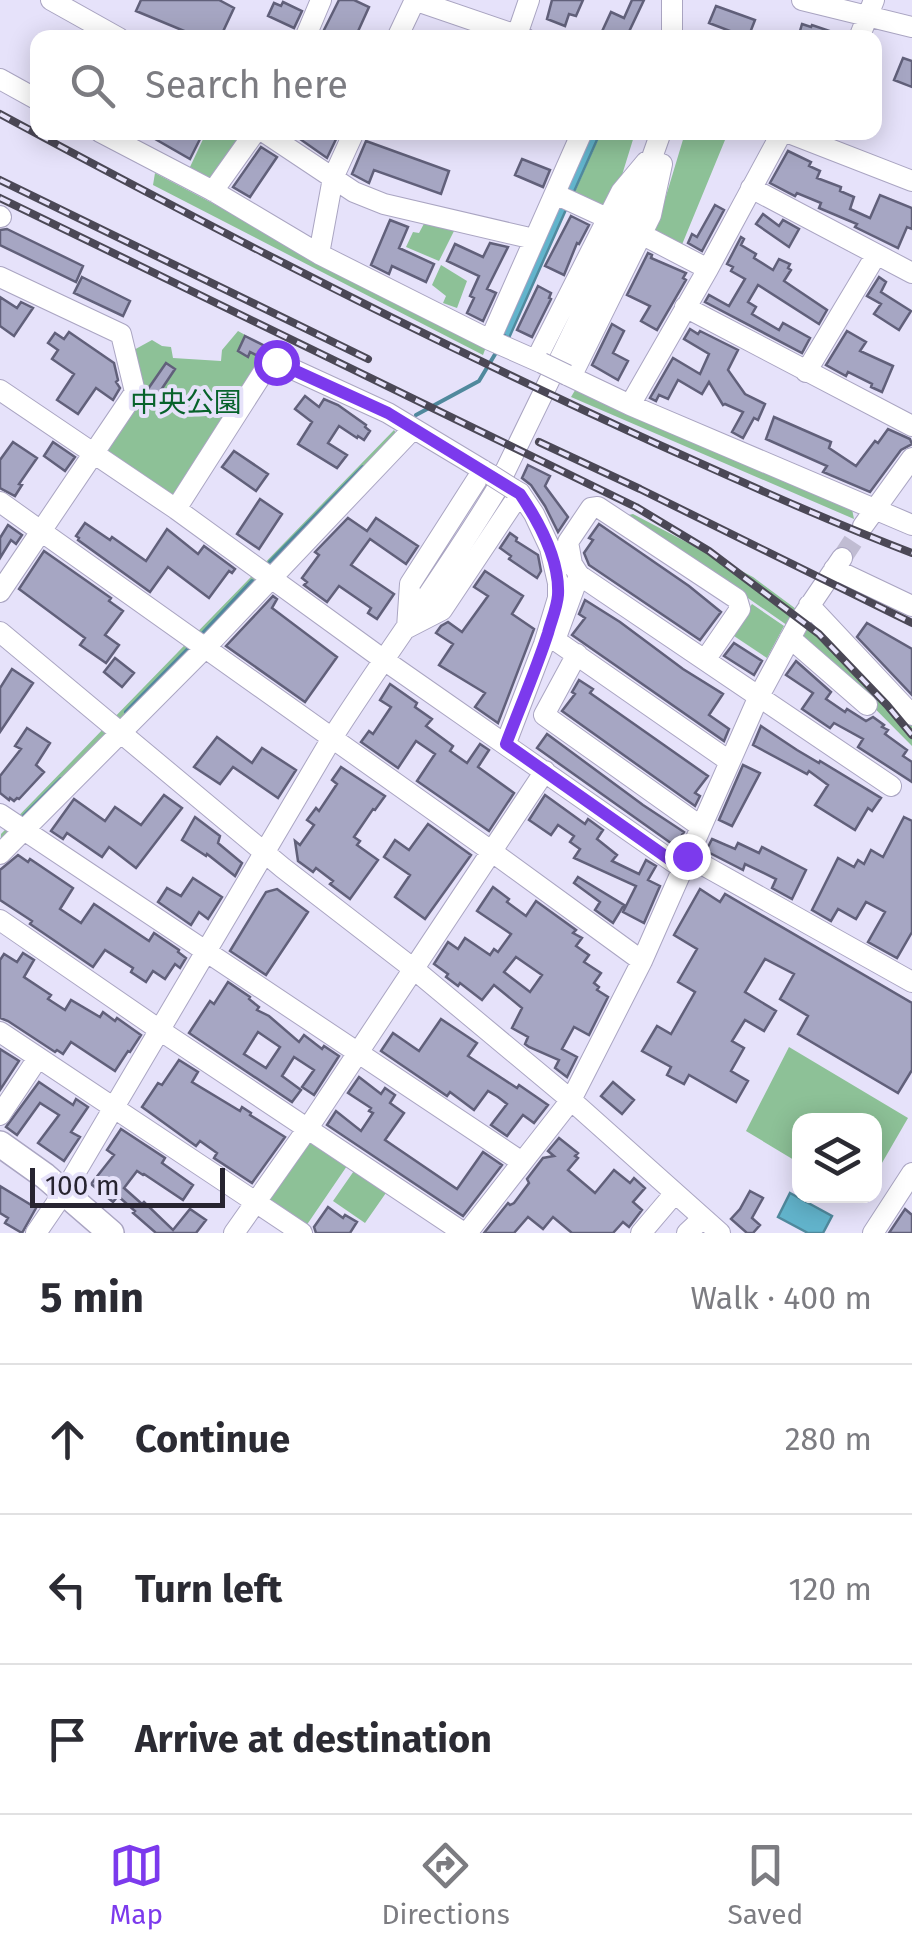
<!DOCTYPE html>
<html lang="en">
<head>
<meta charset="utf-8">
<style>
	body { margin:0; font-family:"Fira Sans","Noto Sans JP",sans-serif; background:#f2f2f3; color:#2b2b33 }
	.controls { position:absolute; right:30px; bottom:30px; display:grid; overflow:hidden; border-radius:20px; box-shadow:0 5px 25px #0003 }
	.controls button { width:90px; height:90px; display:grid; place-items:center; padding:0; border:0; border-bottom:2px solid #e1e1e2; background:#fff; color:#2b2b33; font:50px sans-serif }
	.scale { position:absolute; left:30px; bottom:25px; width:195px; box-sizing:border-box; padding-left:10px; border:5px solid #272430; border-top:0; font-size:28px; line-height:35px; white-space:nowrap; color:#272430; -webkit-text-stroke:8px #e6e2fa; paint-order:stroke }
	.stop { position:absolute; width:30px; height:30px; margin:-22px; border:8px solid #7c3aed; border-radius:50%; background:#fff }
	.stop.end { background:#7c3aed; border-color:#fff; box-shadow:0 2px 10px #0008 }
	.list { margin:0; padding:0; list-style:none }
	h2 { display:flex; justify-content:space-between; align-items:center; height:130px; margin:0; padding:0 40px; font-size:42px }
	h2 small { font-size:32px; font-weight:400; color:#7c7c81 }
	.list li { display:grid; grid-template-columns:65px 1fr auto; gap:30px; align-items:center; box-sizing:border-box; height:150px; padding:0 40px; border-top:2px solid #e1e1e2 }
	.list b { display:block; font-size:38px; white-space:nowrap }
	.list em { font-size:32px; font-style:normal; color:#7c7c81 }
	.icon { flex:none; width:55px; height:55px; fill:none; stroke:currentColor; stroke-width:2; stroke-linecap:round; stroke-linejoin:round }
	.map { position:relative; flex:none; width:912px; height:1233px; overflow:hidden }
	.search { position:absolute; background:#fff; box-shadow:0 5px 25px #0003; left:30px; right:30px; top:30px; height:110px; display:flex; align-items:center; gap:25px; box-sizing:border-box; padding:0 35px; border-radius:20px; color:#7c7c81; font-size:38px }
	.sheet { height:580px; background:#fff }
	nav { display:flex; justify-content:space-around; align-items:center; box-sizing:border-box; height:140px; border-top:2px solid #e1e1e2; background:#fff; font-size:28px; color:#7c7c81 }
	nav a { display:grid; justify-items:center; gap:5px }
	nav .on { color:#7c3aed }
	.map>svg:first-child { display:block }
	.green { fill:#8dc197 }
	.water { fill:#62b4cc; stroke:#50899d; stroke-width:2.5 }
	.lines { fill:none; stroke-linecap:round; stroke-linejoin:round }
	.stream { stroke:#50899d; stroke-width:4 }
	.building { fill:#a6a6c3; stroke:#61607a; stroke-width:2.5; fill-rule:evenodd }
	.minor-tunnel { stroke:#c0bcd2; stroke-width:20; stroke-dasharray:20 10; stroke-linecap:butt }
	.minor-casing { stroke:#aaa5c2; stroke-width:22 }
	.major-casing { stroke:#aaa5c2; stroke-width:28 }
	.minor { stroke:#fff; stroke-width:20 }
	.major { stroke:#fff; stroke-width:25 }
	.rail-casing { stroke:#4b4856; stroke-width:8 }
	.rail { stroke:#e6e2fa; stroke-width:4; stroke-dasharray:11; stroke-linecap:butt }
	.minor-bridge-casing { stroke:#aaa5c2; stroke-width:22; stroke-linecap:butt }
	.minor-bridge { stroke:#fff; stroke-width:20 }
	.route { stroke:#7c3aed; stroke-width:12 }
	.labels { text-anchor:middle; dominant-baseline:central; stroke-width:8; stroke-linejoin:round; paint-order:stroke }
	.park-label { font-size:28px; fill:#07622b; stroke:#e6e2fa }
</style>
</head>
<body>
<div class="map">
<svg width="912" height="1233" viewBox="0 0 912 1233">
	<rect width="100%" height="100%" fill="#e6e2fa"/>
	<path class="green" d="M202 133H242L210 179 190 167 205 135Z
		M601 133H635L618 188 605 210 573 196Z
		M685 133H702L725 140 681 247 650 234 663 206Z
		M155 173 486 347 483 355 153 185Z
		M427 218 457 225 439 261 406 247 413 232 419 233Z
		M441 265 467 281 457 308 443 303 446 296 432 285Z
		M238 331 272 350 264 359 177 494 170 496 109 453 108 447 144 394 132 351 152 340 162 346 171 347 173 358 221 361 222 350Z
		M577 387 852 509 854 519 571 397Z
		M394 430 398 436 0 851 1 834Z
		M633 514 753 577 819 626 912 725V746L804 637 715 575 624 516Z
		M752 604 784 626 767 658 731 634Z
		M789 1047 908 1118 875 1175 874 1120H800L799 1163 746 1131Z
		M308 1141 349 1163 304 1229 270 1205 268 1198Z
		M356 1168 388 1190 365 1223 333 1201Z"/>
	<path class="water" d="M591 133H600L509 338 503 334Z
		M790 1193 832 1216 823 1233H808L778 1217Z"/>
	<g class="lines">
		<path class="stream" d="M416 415 479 381 497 351
			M270 562 363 467
			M200 636 252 581
			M126 712 190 647
			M23 817 61 779"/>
	</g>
	<path class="building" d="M141 0H219L234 8 220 38H201L136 11Z
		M339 0H354L369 7 355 38H320Z
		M552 0H583L576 16 569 14 565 26 547 19Z
		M632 0H644L626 38H599L611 12 624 18Z
		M283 2 302 11 294 28 268 16 274 3 281 6Z
		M716 6 755 20 748 38 709 23Z
		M802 24 811 27 812 25 844 36V38H798Z
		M903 58 912 61V87L894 80Z
		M143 132H188L200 139 190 159Z
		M290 132H333L338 135 327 158Z
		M366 141 449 171 441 194 374 170 369 183 352 174Z
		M261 147 277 157 250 197 233 187Z
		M788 151 811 162 809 166 820 171 817 178 841 187 840 191 854 197 850 209 870 218 880 195 912 208V229L907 227 898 248 855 227 857 224 819 208 821 203 797 193 795 196 770 183Z
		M522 159 550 170 543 187 515 175Z
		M715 205 724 210 702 251 688 243 692 234 697 237Z
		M763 214 779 226 783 220 799 229 789 247 756 224Z
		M571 216 589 225 579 244 577 243 564 275 545 266Z
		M390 220 408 227 399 248 434 264 426 282 392 266 389 274 371 265Z
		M7 229 83 266 76 282 0 245V230Z
		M741 237 744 239 741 245 756 254 754 258 773 270 779 259 790 264 788 268 791 270 784 281 827 310 819 324 758 285 748 302 756 307 752 314 779 330 783 323 810 338 802 353 705 302 709 295 729 306 745 279 731 271 733 267 727 264Z
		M490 243 508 247 487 289 496 293 483 321 467 313 474 298 470 296 479 276 447 261 455 244 483 257Z
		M648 253 652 255 651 258 686 273 683 278 686 280 657 330 641 321 650 306 627 295Z
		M82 277 130 301 123 316 74 293Z
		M879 277 886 282 881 292 911 311 899 330 874 314 881 304 867 296Z
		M538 286 551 293 549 298 551 299 532 337 517 330Z
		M0 297 17 308 21 302 33 308 14 336 0 326Z
		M612 324 624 331 613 353 628 361 618 380 592 365Z
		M690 329 698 334 700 331 738 350 728 370 745 394 765 404 758 420 754 418 743 438 732 432 743 412 725 404 723 405 709 382 702 394 678 380 668 399 659 395 656 401 650 398 673 358 700 374 709 354 684 339Z
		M847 331 866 342 860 351 893 366 882 392 871 387 872 384 848 372 846 376 826 365Z
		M69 332 114 363 118 380 116 382 120 388 113 400 96 388 78 414 57 400 74 374 52 359 58 350 48 343 55 333 64 339Z
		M245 336 269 348 268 350 258 356 250 352 248 357 238 351Z
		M166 363 175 369 155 399 148 395V389Z
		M305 396 319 407 324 399 338 405 366 425 365 427 370 431 364 440 358 436 357 438 339 426 328 443 347 455 337 468 298 444 312 422 295 409Z
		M774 417 831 442 829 448 856 466 875 441 878 443 888 429 910 439 912 444 901 450 870 492 823 472 827 466 766 439Z
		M13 442 37 458 19 484 22 485 15 496 0 488V460Z
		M53 442 75 457 65 471 44 456Z
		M234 451 268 474 256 491 222 467Z
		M528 465 550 476 545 486 568 517 558 532 545 506 531 485 522 478Z
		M260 499 282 514 259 549 237 534Z
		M348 518 367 531 376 518 418 546 406 564 370 539 351 565 394 594 377 619 368 613 371 608 339 586 327 602 304 585 307 582 302 578 319 555 315 552Z
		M85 523 110 540 112 537 146 561 167 529 198 554 204 546 235 569 232 573 229 571 209 598 168 567 150 592 78 540 79 538 76 536Z
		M599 524 689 586 721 612 700 640 589 565 584 553 593 540 589 538Z
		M8 525 22 535 16 544 11 540 0 558V538Z
		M510 533 517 538 516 541 538 555 541 571 537 578 509 559 511 556 500 548Z
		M44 551 111 598 109 601 123 611 105 635 119 645 106 663 80 645 85 638 19 589Z
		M485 571 523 596 512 614 534 629 498 723 475 707 485 693 439 665 453 644 436 633 441 626 448 622 462 632 488 596 474 587Z
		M273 596 277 599 272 608 337 657 305 702 226 646Z
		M585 600 620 622 683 669 723 694 709 715 729 729 724 741 572 635 585 618 579 614Z
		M867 623 912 649V695L857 637Z
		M734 643 762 661 754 675 724 656Z
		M115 658 134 673 122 687 104 672Z
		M796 661 831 692 826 699 845 712 847 709 866 721 873 717 884 725 882 727 888 730 885 734 907 750 903 756 912 762V782L858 747 863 739 834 723 830 728 802 709 813 693 786 675Z
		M12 669 33 683 0 732V688Z
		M579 680 593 689 590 693 708 776 695 793 700 796 695 806 562 711 575 694 572 692Z
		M390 684 417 703 415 707 432 719 426 726 453 746 450 751 467 763 480 744 489 750 478 767 514 793 489 831 417 781 435 754 416 741 398 768 361 742 369 731 373 734 391 707 380 700Z
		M761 726 797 750 819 763 820 761 881 798 872 811 868 808 855 830 815 805 828 785 809 771 807 774 753 745Z
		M27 728 50 743 36 765 44 772 19 799 17 798 14 801 10 798 9 800 0 793V776L21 749 15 746Z
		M547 734 643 805 684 832 675 846 537 748Z
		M217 737 252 763 262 748 296 770 278 798 233 767 220 784 194 767Z
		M743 765 760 773 732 826 719 820Z
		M341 767 385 796 375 810 373 809 354 837 360 841 357 845 378 860 350 899 330 884 333 881 316 868 313 872 298 861 295 841 300 845 314 825 307 820 316 808 319 811 337 784 332 780Z
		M164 795 182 808 136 868 109 847 102 857 67 833 63 839 51 831 74 799 105 821 115 807 141 825Z
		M545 795 585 824 588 819 603 830 597 839 617 855 612 861 639 874 646 860 656 866 648 880 660 886 644 923 623 912 636 886 574 858 580 849 570 842 574 836 558 825 551 835 529 820Z
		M195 817 220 836 218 843 242 863 235 876 207 854 206 856 182 840Z
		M904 817 912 821V932L897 958 868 942 885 912 866 902 856 919 838 909 831 921 812 910 838 858 854 867 858 860 864 864 871 850 883 857Z
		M428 824 471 855 425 919 395 897 410 875 384 857 395 840 409 850Z
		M712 839 735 849 738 843 759 853 762 847 806 870 792 899 772 888 776 879 745 864 743 870 706 851Z
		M18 855 28 862 30 859 73 888 60 909 81 923 94 904 149 941 154 933 179 950 178 952 186 958 180 968 175 964 165 979 153 971 146 982 131 972 133 968 105 950 93 967 30 924 32 921 0 900V870Z
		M578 877 624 905 613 923 595 910 600 902 574 883Z
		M193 878 222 897 208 919 199 912 191 925 158 902 167 888 181 896Z
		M493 887 509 899 507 902 526 916 536 901 576 930 573 933 582 938 576 946 589 955 584 962 601 973 594 983 599 987 597 990 608 997 589 1035 574 1027 562 1049 577 1057 567 1077 555 1068 559 1060 529 1047 525 1044 528 1037 512 1028 522 1008 494 985 482 1000 460 983 458 986 446 977 448 974 434 964 448 942 458 949 465 938 490 955 494 949 498 952 511 934 477 911ZM516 957 542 975 530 992 504 972Z
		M277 889 308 912 266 975 230 951 266 892Z
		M700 889 720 902 725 894 912 1003V1070L898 1093 798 1034 808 1016 780 999 794 974 765 959 745 992 776 1011 764 1031 745 1020 732 1041 744 1048 731 1071 748 1081 736 1102 689 1075 684 1084 667 1075 671 1067 642 1051 657 1026 671 1034 695 992 678 982 697 949 674 935Z
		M23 953 34 960 24 977 51 995 48 999 65 1010 71 1000 100 1017 103 1012 115 1021 117 1018 141 1035 130 1052 128 1051 115 1071 71 1042 63 1054 57 1050 55 1052 8 1021 0 1018V960L4 954 17 962Z
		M228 982 250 997 249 999 259 1007 257 1010 269 1016 299 1042 304 1035 322 1049 324 1046 339 1056 314 1095 302 1087 314 1070 294 1057 282 1076 301 1090 292 1102 189 1033 210 1001 214 1004ZM258 1032 280 1047 266 1068 244 1054Z
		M441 1019 477 1043 468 1056 517 1088 519 1085 548 1105 534 1123 523 1115 507 1136 491 1125 507 1104 498 1097 488 1091 474 1110 450 1092 447 1096 381 1051 393 1033 419 1051Z
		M0 1049 19 1061 0 1090Z
		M179 1060 198 1072 192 1082 240 1111 242 1107 251 1113 250 1115 285 1137 252 1183 214 1158 217 1153 200 1141 196 1146 142 1107 158 1083 162 1085Z
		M359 1077 381 1094 385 1088 395 1095 390 1103 404 1113 385 1140 457 1189 483 1152 502 1165 463 1216 327 1125 336 1111 361 1131 373 1113 369 1111 371 1108 348 1093Z
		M39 1082 73 1105 76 1099 88 1107 71 1132 80 1137 64 1161 38 1143 59 1115 40 1103 17 1135 6 1127Z
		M613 1082 634 1100 622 1114 601 1096Z
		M121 1129 165 1158 162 1163 193 1185 183 1200 144 1174 143 1175 137 1171 124 1188 142 1204 144 1202 173 1230 190 1209 206 1220 196 1233H156L133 1213 135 1211 118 1196 113 1202 91 1184 114 1155 107 1150Z
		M559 1138 578 1153 575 1156 578 1158 568 1170 595 1193 614 1170 630 1183 634 1178 645 1188 633 1202 642 1210 629 1227 623 1222 613 1233H572L553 1217 543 1229 528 1217 514 1233H484L508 1203 510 1205 514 1203 529 1183 527 1179 543 1158 554 1156 548 1151Z
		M0 1186 36 1208 22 1233 5 1223 8 1218 0 1213Z
		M750 1191 763 1198 752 1218 760 1225 753 1233H747L731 1219 740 1209Z
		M328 1207 343 1218 345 1215 357 1222 350 1233H316L314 1227Z
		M905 1209 912 1215V1233H889Z"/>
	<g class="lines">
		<path class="minor-tunnel" d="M842 558 863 526"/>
		<defs>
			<path id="minor" d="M51 0 119 38
				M414 0 525 38
				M672 0V38
				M802 0 912 27
				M517 35 529 0
				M305 38 321 0
				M397 38 415 0
				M859 38 874 0
				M0 79 38 100
				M100 132 213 191 319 254 490 340 542 363
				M264 132 354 192 384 204 534 239
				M786 132 912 181
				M751 188 912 273
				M213 191 255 132
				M555 194 607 218
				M0 216 1 217
				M641 234 708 269
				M319 254 333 178 354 132
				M0 277 121 334 135 392 0 592
				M685 307 912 426
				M490 340 582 132
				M536 360 621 192 646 162
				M806 372 876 255
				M567 375 630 405 912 525
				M571 377 651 215 662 164
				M0 390 176 509 384 660 682 868
				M630 405 708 269 782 132
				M483 470 410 584 407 628 442 610 520 493
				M0 502 491 851 642 961
				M176 509 264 371 269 364 277 362 388 413 491 475
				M863 526 912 458
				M834 569 912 606
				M579 575 555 640 729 761
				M809 605 912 715
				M0 632 283 868 415 970 571 1100 720 1233
				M790 638 867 705
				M577 654 544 715 700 826
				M705 660 740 609 737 599 598 507 591 508 568 542 572 564 579 575 891 786
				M506 743 544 644 558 598V583L550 548 534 514 520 493 513 489
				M0 814 522 1162
				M0 854 205 648 413 429
				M687 856 912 982
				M0 920 167 1035 464 1233
				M0 1032 302 1233
				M0 1115 38 1058
				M36 1233 64 1192 332 738C385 655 444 576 495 492L637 200 661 132
				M234 1233 308 1128 545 771
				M467 1233 571 1100 642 961 759 696 800 620 842 558
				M641 1233 675 1193
				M687 1233 703 1218
				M873 1233 912 1173"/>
			<path id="major" d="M0 1144 45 1176 111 1233"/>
		</defs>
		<use href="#minor" class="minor-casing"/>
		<use href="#major" class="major-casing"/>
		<use href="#minor" class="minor"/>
		<use href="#major" class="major"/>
		<defs>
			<path id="rail" d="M0 114C215 230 433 342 655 443 740 481 825 520 912 553
				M0 180 368 359
				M0 198 636 507 709 551 819 634 887 705 912 735
				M539 442 640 489 912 623"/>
		</defs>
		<use href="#rail" class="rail-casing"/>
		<use href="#rail" class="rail"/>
		<defs>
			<path id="minor-bridge" d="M542 363 567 375
				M491 475 513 489"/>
		</defs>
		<use href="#minor-bridge" class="minor-bridge-casing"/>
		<use href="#minor-bridge" class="minor-bridge"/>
	</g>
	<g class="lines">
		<path class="route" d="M276 362 388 413 520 494C539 522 560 559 558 595 557 608 551 621 548 633 536 670 520 707 506 744L682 868 687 856"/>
	</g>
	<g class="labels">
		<g class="park-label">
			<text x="186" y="402">中央公園</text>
		</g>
	</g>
</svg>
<div class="controls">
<button><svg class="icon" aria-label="layers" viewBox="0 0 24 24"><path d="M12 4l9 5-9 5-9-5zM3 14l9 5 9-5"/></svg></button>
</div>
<div class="scale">100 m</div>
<div class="stop" style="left:276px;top:362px"></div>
<div class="stop end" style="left:687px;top:856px"></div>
<div class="search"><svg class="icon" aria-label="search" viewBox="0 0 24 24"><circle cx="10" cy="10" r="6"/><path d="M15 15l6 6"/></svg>Search here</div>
</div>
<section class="sheet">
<h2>5 min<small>Walk · 400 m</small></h2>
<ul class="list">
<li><svg class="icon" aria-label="ahead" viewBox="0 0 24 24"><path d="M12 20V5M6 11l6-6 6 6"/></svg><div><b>Continue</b></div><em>280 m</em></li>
<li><svg class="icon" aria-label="left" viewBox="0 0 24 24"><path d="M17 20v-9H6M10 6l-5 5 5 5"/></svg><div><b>Turn left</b></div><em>120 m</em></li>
<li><svg class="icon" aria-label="arrive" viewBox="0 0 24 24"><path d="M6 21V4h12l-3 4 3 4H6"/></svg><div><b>Arrive at destination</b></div></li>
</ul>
</section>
<nav>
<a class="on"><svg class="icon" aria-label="map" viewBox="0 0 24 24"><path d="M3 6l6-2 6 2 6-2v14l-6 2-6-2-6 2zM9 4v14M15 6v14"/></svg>Map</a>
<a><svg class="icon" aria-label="directions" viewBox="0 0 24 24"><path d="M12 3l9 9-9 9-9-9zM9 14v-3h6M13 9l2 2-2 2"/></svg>Directions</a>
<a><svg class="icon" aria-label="saved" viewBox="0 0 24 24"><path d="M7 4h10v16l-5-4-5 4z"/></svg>Saved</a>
</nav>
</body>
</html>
